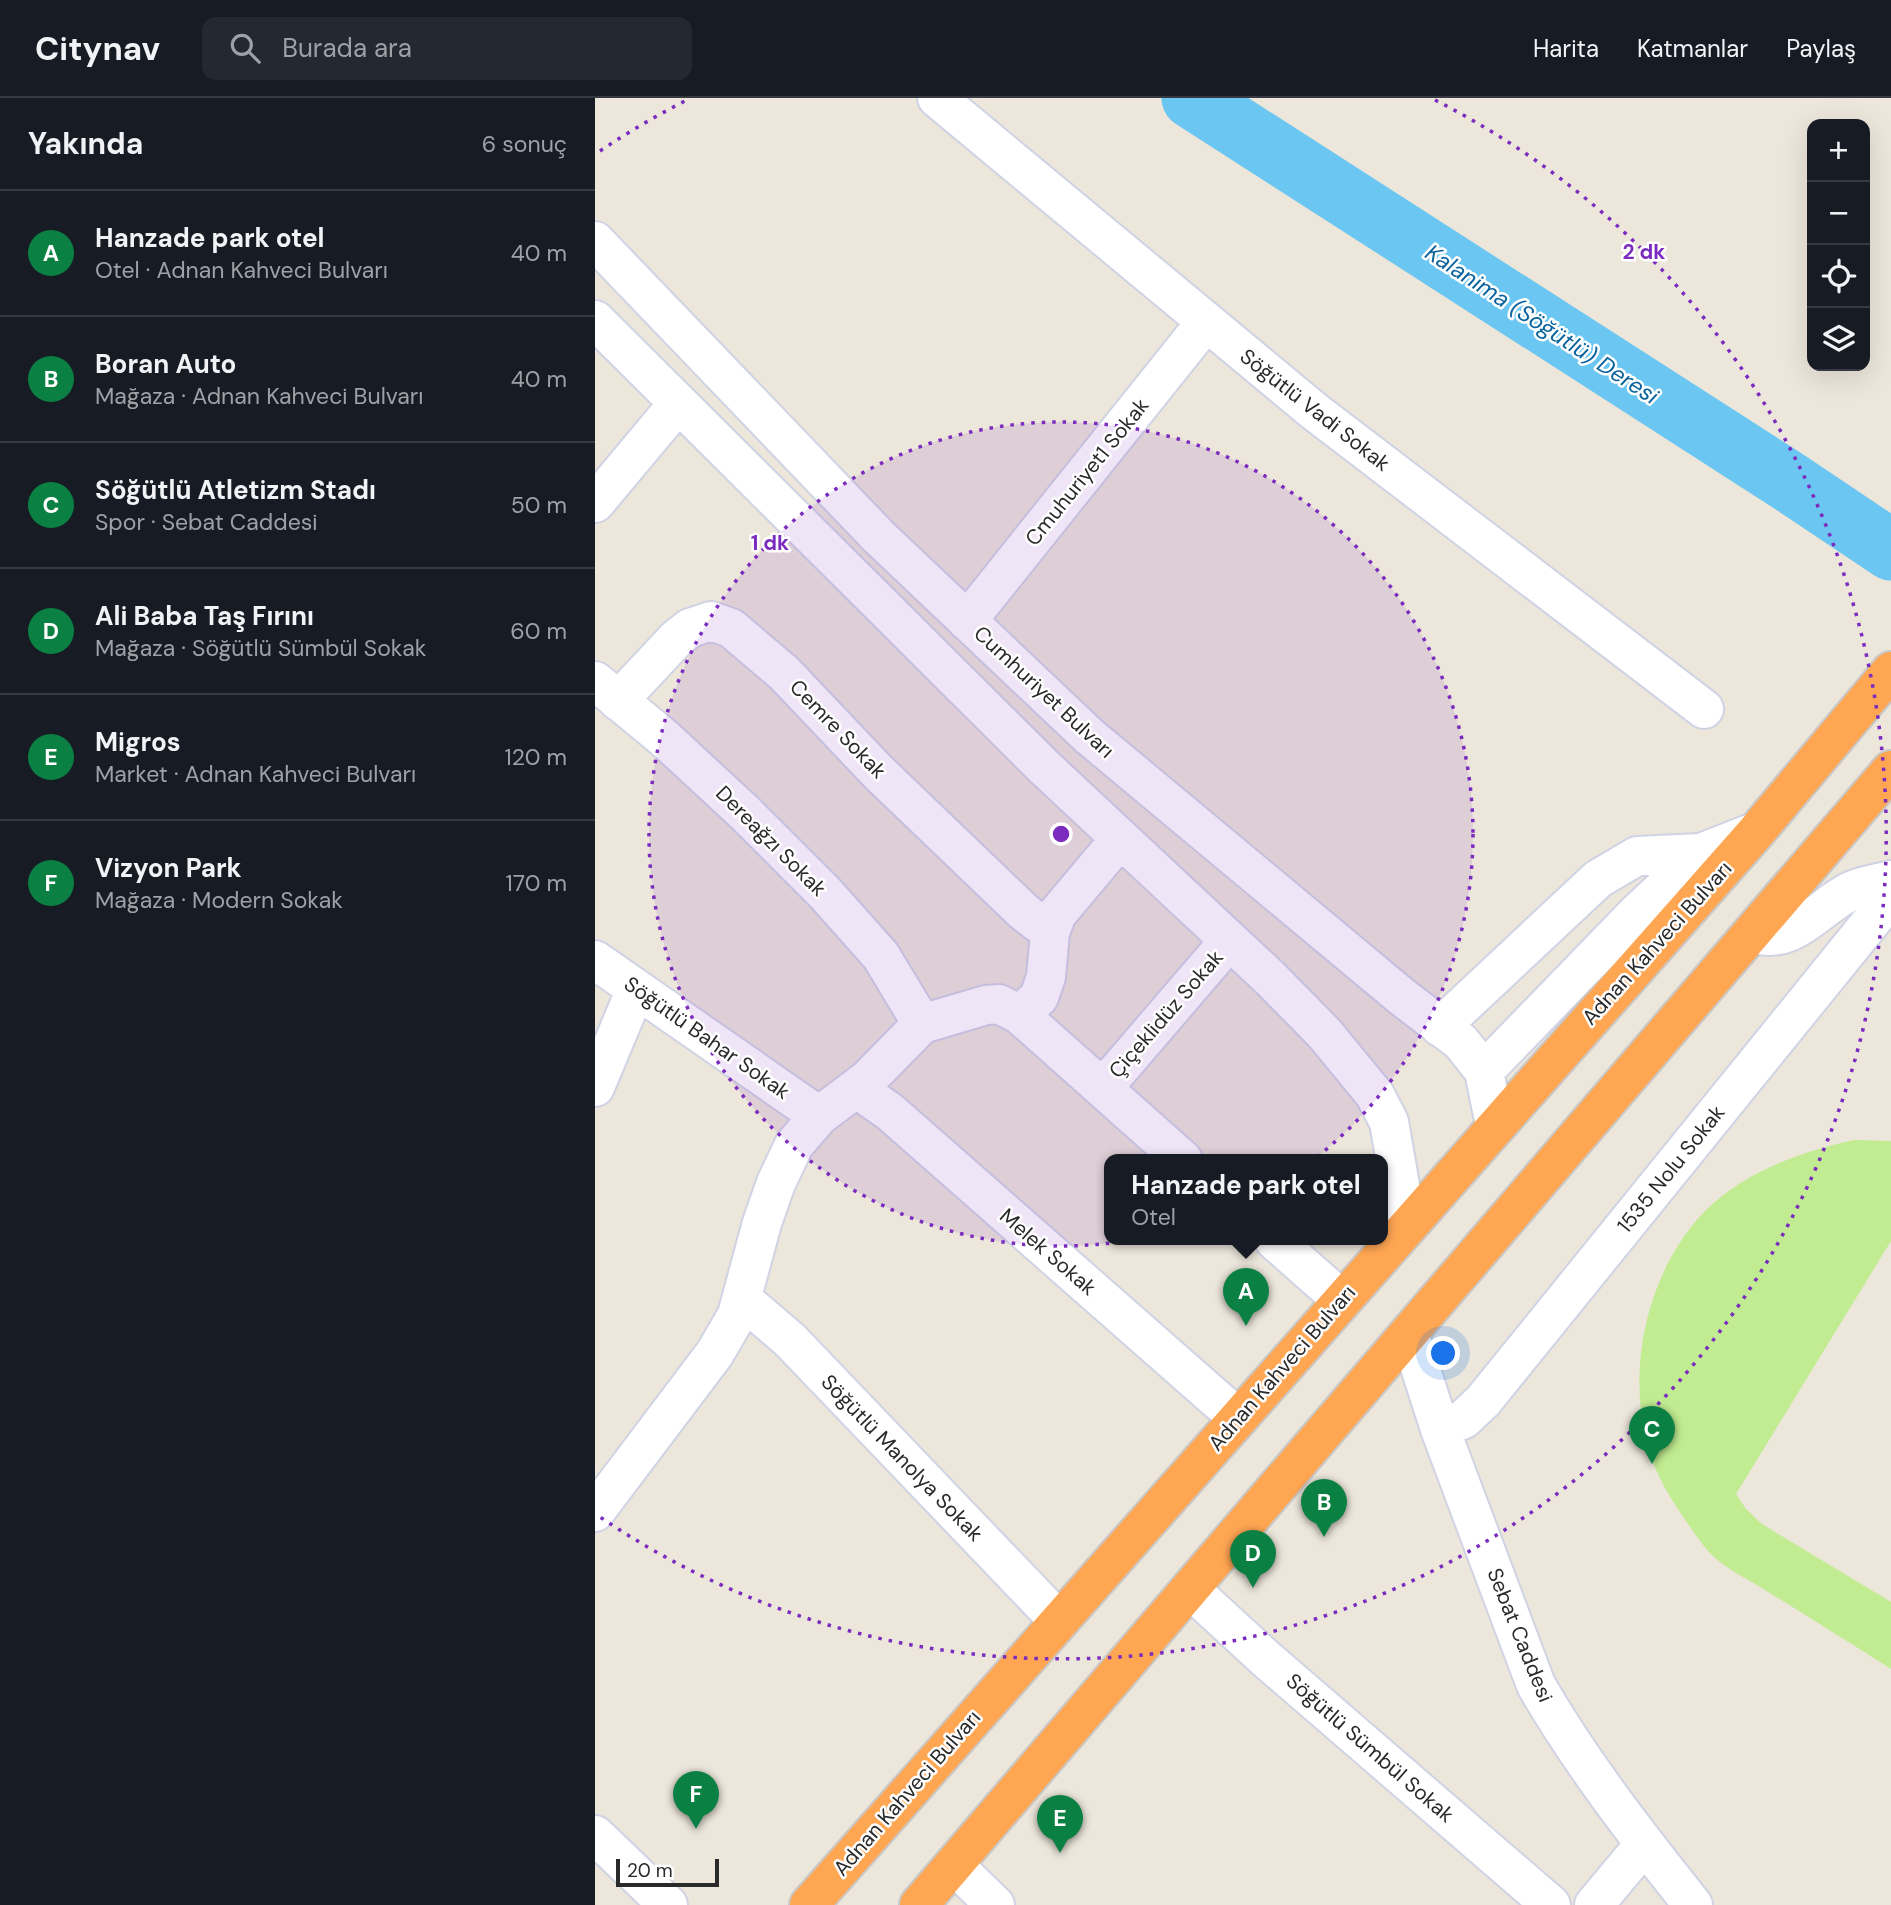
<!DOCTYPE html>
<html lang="tr">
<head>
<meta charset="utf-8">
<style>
	body { margin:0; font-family:"DM Sans",sans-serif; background:#242831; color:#f1f3f6 }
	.controls { position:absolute; right:21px; top:21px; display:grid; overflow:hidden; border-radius:14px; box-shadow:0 7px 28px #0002 }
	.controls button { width:63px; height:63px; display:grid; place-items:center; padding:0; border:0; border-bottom:2px solid #363941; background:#171b24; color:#f1f3f6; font:35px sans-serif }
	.scale { position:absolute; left:21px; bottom:18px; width:103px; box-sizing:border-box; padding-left:7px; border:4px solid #2a2a2a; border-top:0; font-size:19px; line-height:24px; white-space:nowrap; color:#2a2a2a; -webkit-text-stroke:5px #fff; paint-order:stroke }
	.you { position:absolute; left:849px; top:1256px; width:24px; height:24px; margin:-18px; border:5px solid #fff; border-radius:50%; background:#1a73e8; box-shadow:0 0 0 10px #1a73e833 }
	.badge { display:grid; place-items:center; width:46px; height:46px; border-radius:50%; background:#0b8043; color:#fff; font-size:23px; font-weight:700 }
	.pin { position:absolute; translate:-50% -58px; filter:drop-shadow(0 2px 4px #0008) }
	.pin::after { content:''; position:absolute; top:37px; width:24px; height:21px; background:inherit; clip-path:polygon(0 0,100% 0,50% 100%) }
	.popup { position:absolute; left:509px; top:1056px; width:284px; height:91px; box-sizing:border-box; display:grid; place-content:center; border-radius:14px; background:#171b24; filter:drop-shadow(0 2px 5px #0005); font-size:23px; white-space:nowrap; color:#9ea1a6 }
	.popup b { font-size:26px; color:#f1f3f6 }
	.popup::after { content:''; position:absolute; left:50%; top:100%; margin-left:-14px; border:14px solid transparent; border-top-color:#171b24 }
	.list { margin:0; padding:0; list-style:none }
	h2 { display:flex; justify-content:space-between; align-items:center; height:91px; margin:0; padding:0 28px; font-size:30px }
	h2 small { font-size:23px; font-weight:400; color:#9ea1a6 }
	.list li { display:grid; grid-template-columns:46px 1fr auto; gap:21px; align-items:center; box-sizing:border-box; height:126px; padding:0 28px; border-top:2px solid #363941 }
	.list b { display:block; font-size:26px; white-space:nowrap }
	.list p { margin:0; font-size:23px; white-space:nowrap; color:#9ea1a6 }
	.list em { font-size:23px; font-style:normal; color:#9ea1a6 }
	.icon { flex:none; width:38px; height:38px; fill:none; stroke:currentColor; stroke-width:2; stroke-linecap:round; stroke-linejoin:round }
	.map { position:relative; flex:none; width:1296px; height:1807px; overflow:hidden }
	header { display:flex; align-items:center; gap:42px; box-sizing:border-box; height:98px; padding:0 35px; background:#171b24; border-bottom:2px solid #363941 }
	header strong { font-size:33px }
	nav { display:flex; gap:38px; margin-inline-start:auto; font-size:24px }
	.search { width:490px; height:63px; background:#242831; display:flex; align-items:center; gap:18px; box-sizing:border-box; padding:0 24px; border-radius:14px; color:#9ea1a6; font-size:26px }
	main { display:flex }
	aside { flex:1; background:#171b24 }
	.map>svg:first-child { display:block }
	.pitch { fill:#c1ec91 }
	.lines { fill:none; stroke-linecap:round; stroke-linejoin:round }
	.river { stroke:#6bc7f1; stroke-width:61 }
	.minor-casing { stroke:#d0d3e3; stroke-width:42 }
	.highway-casing { stroke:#c8c8c8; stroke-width:42 }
	.minor { stroke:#fff; stroke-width:38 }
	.highway { stroke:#ffa653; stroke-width:38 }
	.ring { fill:none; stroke:#7b2cbf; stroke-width:3.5; stroke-dasharray:3.5 7 }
	.labels { text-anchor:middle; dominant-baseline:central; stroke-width:5; stroke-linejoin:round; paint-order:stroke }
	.street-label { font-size:21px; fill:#2a2a2a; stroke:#fff }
	.water-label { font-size:23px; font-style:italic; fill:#0b639d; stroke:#fff }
	.centre { fill:#7b2cbf; stroke:#fff; stroke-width:3.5 }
	.ring-label { font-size:21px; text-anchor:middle; font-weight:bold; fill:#7b2cbf; stroke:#fff; stroke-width:5; stroke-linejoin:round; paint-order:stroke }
</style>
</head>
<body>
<header>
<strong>Citynav</strong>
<div class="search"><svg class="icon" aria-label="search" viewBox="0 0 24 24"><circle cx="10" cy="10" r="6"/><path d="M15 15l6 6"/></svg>Burada ara</div>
<nav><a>Harita</a><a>Katmanlar</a><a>Paylaş</a></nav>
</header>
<main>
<aside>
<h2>Yakında<small>6 sonuç</small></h2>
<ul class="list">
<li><span class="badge">A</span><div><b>Hanzade park otel</b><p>Otel · Adnan Kahveci Bulvarı</p></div><em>40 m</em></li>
<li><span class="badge">B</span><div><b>Boran Auto</b><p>Mağaza · Adnan Kahveci Bulvarı</p></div><em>40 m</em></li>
<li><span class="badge">C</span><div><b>Söğütlü Atletizm Stadı</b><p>Spor · Sebat Caddesi</p></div><em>50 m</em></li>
<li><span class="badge">D</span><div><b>Ali Baba Taş Fırını</b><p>Mağaza · Söğütlü Sümbül Sokak</p></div><em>60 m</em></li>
<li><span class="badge">E</span><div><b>Migros</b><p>Market · Adnan Kahveci Bulvarı</p></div><em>120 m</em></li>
<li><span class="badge">F</span><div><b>Vizyon Park</b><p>Mağaza · Modern Sokak</p></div><em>170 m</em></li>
</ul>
</aside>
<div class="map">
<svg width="1296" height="1807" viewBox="0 0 1296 1807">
	<rect width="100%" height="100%" fill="#ece6db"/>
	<path class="pitch" d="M1259 1042 1296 1043V1143L1141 1396 1151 1411 1167 1426 1296 1504V1571C1254 1544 1212 1518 1170 1492 1153 1481 1131 1471 1117 1457 1107 1447 1099 1434 1091 1423 1075 1400 1060 1376 1053 1348 1031 1270 1052 1175 1108 1115 1148 1074 1205 1054 1259 1042Z"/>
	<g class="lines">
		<path class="river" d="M597 0 1193 383 1296 452"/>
		<defs>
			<path id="minor" d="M342 0 719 313 1109 611
				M0 143 284 439 494 638 806 898 866 944 889 973 900 1027
				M0 222 448 668 676 881 730 936 780 997 794 1024 812 1128
				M0 405 82 307
				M372 523 611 224
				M0 583 69 640 150 715 230 795 286 858 327 926
				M23 603 81 541 95 530 116 523 136 530 189 575 283 674 429 814 455 834
				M1157 835C1196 848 1218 815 1249 797 1262 788 1281 786 1296 782
				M0 862 224 1018
				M425 917 444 899 451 879 455 834 462 816 525 741
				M327 926 391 907 404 906 425 917 588 1062
				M845 929 1003 781 1042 758 1106 755
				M889 973 1043 814 1106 755 1162 733
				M0 989 41 891
				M261 990 295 1014 643 1320
				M508 990 634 843
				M679 1142 747 1202
				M147 1201 195 1242 464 1523
				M814 1235 845 1331 941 1587C986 1665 1042 1737 1098 1807
				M845 1331 869 1321 888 1303 1296 799
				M0 1414 120 1255 142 1217 167 1125 181 1085 199 1047 224 1018 272 982 327 926
				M595 1491 670 1560 956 1807
				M0 1737 73 1807
				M359 1767 400 1807
				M999 1807 1049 1747"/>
			<path id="highway" d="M214 1807 1162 733 1296 573
				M324 1807 1296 672"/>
		</defs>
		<use href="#minor" class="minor-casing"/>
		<use href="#highway" class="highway-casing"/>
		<use href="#minor" class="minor"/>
		<use href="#highway" class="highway"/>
	</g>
	<circle cx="466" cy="736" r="412" fill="#7b2cbf" fill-opacity=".12"/>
	<g class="ring">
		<circle cx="466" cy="736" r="412"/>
		<path d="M5 53A824 824 0 0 1 92 2M840 2A824 824 0 1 1 5 1419"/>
	</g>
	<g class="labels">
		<g class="street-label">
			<text transform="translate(720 312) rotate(38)">Söğütlü Vadi Sokak</text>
			<text transform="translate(492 374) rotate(-51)">Cmuhuriyet1 Sokak</text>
			<text transform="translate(449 594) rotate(43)">Cumhuriyet Bulvarı</text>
			<text transform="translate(243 631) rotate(46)">Cemre Sokak</text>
			<text transform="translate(176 743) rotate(45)">Dereağzı Sokak</text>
			<text transform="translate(1062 845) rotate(-48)">Adnan Kahveci Bulvarı</text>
			<text transform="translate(571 916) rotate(-49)">Çiçeklidüz Sokak</text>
			<text transform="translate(112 940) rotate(35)">Söğütlü Bahar Sokak</text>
			<text transform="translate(1076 1071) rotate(-51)">1535 Nolu Sokak</text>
			<text transform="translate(453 1154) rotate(41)">Melek Sokak</text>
			<text transform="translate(687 1270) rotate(-49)">Adnan Kahveci Bulvarı</text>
			<text transform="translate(307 1360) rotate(46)">Söğütlü Manolya Sokak</text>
			<text transform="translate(925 1537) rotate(68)">Sebat Caddesi</text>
			<text transform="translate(775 1650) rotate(41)">Söğütlü Sümbül Sokak</text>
			<text transform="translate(312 1695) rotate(-49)">Adnan Kahveci Bulvarı</text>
		</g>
		<g class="water-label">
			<text transform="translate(947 226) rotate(33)">Kalanima (Söğütlü) Deresi</text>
		</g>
	</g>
	<circle cx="466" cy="736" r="10" class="centre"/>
	<g class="ring-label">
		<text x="1049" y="161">2 dk</text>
		<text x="175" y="452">1 dk</text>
	</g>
</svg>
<div class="controls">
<button>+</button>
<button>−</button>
<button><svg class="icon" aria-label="locate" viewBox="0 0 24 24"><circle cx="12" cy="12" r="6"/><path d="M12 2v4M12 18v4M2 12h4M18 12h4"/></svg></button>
<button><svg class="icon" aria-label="layers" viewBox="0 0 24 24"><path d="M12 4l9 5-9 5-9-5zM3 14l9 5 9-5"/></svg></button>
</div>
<div class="scale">20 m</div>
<div class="you"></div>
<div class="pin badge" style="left:651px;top:1228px">A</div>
<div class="popup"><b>Hanzade park otel</b>Otel</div>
<div class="pin badge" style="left:729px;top:1439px">B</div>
<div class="pin badge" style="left:1057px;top:1366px">C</div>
<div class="pin badge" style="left:658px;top:1490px">D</div>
<div class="pin badge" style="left:465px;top:1755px">E</div>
<div class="pin badge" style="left:101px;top:1731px">F</div>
</div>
</main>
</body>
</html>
